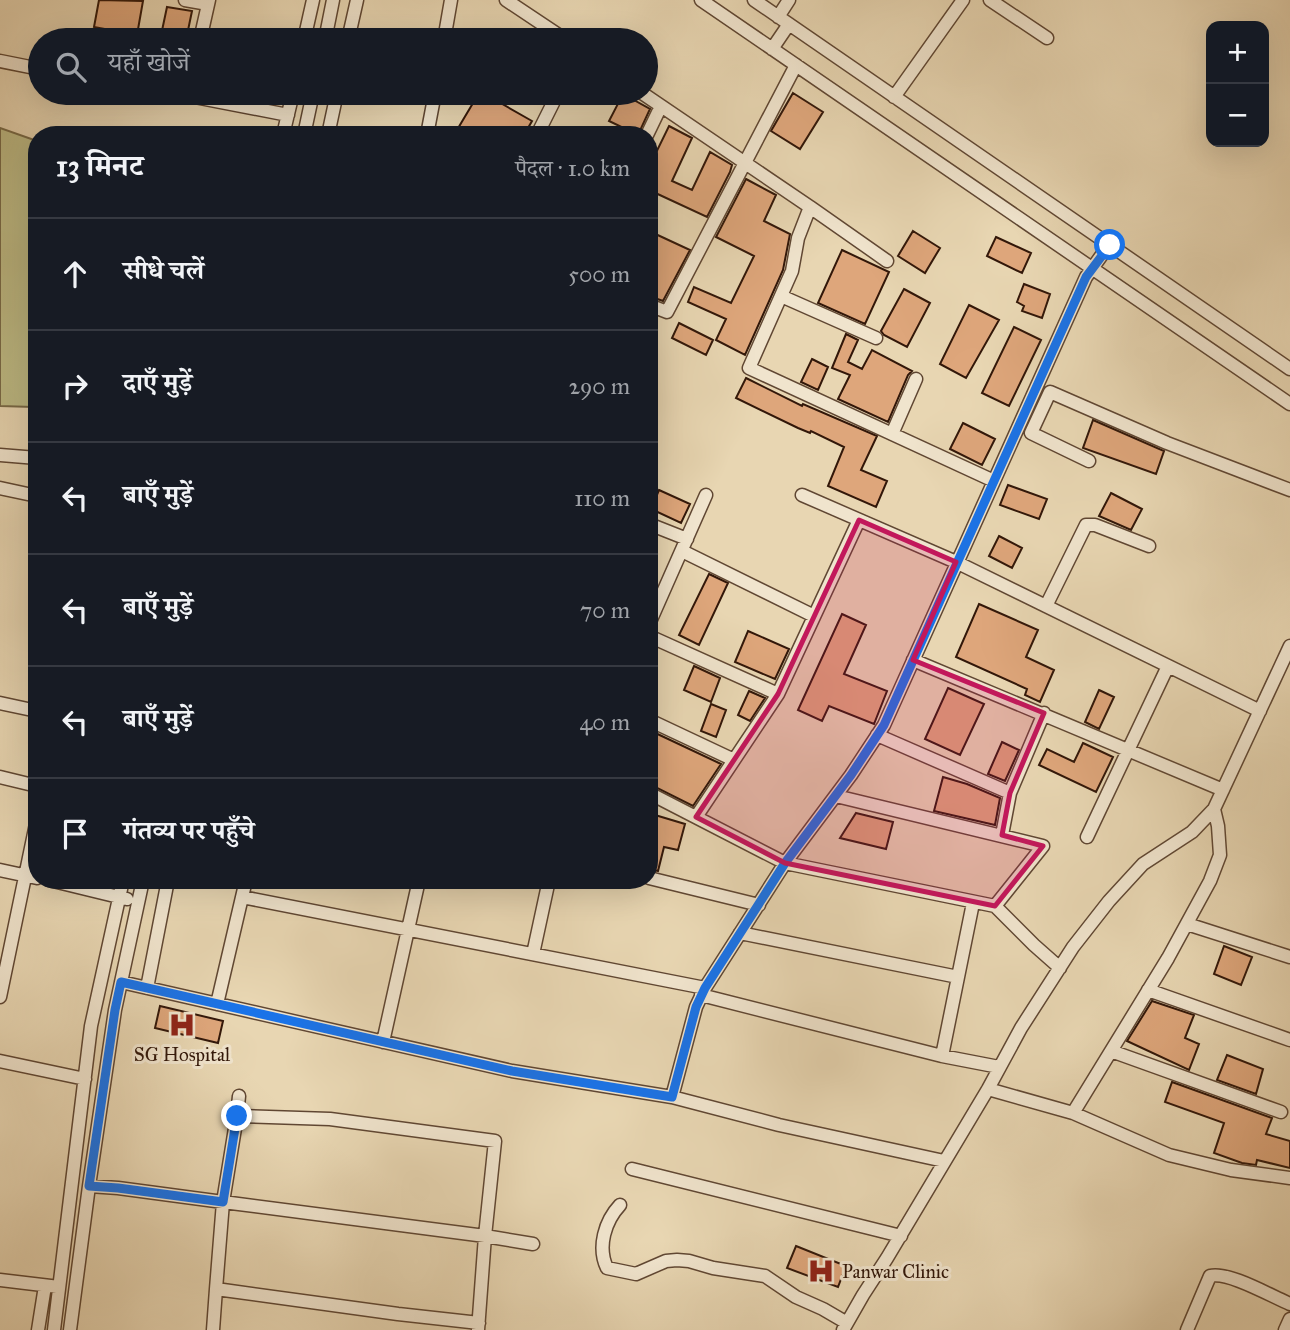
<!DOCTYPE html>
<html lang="hi">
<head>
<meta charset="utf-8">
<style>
	body { margin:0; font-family:"IM FELL Great Primer","Noto Serif Devanagari",serif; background:#20242c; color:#f1f3f6 }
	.controls { position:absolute; right:21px; top:21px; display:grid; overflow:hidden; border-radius:14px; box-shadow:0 7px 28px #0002 }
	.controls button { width:63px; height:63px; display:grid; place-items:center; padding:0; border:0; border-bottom:2px solid #363941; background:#171b24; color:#f1f3f6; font:35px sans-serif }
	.stop { position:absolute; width:21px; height:21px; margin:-16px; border:5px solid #1a73e8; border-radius:50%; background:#fff }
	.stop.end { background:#1a73e8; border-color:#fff; box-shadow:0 2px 7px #0008 }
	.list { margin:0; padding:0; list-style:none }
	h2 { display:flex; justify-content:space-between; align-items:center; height:91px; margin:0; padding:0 28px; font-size:30px }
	h2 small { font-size:23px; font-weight:400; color:#9ea1a6 }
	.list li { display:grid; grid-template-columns:46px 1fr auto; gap:21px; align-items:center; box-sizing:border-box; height:112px; padding:0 28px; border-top:2px solid #363941 }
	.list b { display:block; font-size:26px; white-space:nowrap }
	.list em { font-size:23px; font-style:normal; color:#9ea1a6 }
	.icon { flex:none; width:38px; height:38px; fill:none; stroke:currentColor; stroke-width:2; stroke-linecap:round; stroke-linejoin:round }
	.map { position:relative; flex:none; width:1290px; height:1330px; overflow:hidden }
	.search { position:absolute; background:#171b24; box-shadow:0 7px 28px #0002; left:28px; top:28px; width:630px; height:77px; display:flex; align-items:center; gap:18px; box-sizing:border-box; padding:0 24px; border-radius:38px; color:#9ea1a6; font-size:26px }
	.panel { position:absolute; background:#171b24; box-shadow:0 7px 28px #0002; left:28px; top:126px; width:630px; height:763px; border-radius:28px }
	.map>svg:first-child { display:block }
	.green { fill:#bebc87; stroke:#786a48; stroke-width:2 }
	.building { fill:#dea67b; stroke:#321709; stroke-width:2 }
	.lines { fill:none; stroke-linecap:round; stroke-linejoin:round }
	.minor-casing { stroke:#604733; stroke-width:15 }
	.minor { stroke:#f0e4cd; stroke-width:12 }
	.route { stroke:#1a73e8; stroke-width:9 }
	.marked { fill:#c2185b; fill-opacity:0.2; stroke:#c2185b; stroke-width:5; stroke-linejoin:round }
	.labels { text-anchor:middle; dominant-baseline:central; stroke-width:6; stroke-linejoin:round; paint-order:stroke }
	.poi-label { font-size:19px; fill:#321709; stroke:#f0e4cd }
</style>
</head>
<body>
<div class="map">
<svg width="1290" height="1330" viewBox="0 0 1290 1330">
	<rect width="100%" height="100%" fill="#e8d6b2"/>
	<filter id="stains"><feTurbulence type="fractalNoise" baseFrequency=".00286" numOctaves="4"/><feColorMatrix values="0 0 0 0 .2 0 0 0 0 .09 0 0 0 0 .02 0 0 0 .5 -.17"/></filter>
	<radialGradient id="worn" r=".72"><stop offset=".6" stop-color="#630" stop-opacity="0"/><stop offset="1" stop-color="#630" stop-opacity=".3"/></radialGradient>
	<path class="green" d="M0 128 37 141V385L33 407 0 406Z"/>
	<path class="building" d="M99 0 143 1 137 35 94 27Z
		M167 7 192 11 186 40H160Z
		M479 93H483L532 121 524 135H454Z
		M793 93 823 112 800 149 771 131Z
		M623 94 650 109 638 135 609 121Z
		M669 126 692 138 672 181 692 190 710 152 732 165 730 172 707 217 649 190V167Z
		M746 179 776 195 764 221 790 234 783 270 745 355 716 340 726 319 688 302 694 287 731 303 754 256 716 237Z
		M649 231 690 250 663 301 649 296Z
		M913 231 940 248 925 273 898 256Z
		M996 237 1031 253 1022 273 987 256Z
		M842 250 889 272 865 324 818 303Z
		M1024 284 1050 294 1042 318 1022 311 1024 306 1017 302Z
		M904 289 930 303 907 347 884 335 881 331Z
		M969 305 999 320 966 378 940 364Z
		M679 323 713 340 706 355 672 338Z
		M1014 327 1041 340 1009 406 982 393Z
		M846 334 858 340 848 362 862 369 872 350 912 371 908 375 888 422 838 399 850 375 832 368Z
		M812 359 828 367 818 390 801 382Z
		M746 378 802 406 803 404 877 436 861 470 887 481 876 507 828 486 844 447 811 431 810 433 798 428 736 398Z
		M1093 420 1164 451 1156 474 1083 448Z
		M963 423 995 439 982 465 950 449Z
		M1008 485 1047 499 1039 519 1000 505Z
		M659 490 690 504 681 523 651 509Z
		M1111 493 1142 509 1131 530 1099 516Z
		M999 536 1022 548 1012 568 989 556Z
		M709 574 728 583 699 645 679 635Z
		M979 604 1038 630 1026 657 1054 670 1040 702 1025 695 1027 689 956 657Z
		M842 614 866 625 844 674 887 691 874 724 829 706 822 721 798 710Z
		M748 631 789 649 775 679 735 662Z
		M694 666 720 678 711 702 684 690Z
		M948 688 984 704 960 755 925 739Z
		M1099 690 1114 697 1099 729 1085 722Z
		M749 691 765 698 750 721 738 715Z
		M711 704 726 710 716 737 701 731Z
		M649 730 721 764 693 806 649 784Z
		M1002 742 1019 750 1005 781 988 774Z
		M1083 743 1113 757 1096 792 1039 765 1047 749 1074 762Z
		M943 777 967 784 1000 798 995 825 934 811Z
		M856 813 893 822 886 849 840 838Z
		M655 815 685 824 678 850 664 847 658 871 649 869V838Z
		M1224 946 1252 957 1241 985 1214 974Z
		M1152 1001 1194 1015 1185 1038 1199 1044 1189 1070 1127 1041Z
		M160 1006 223 1021 218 1043 155 1028Z
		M1227 1055 1263 1069 1256 1094 1217 1080Z
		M1172 1082 1272 1118 1266 1134 1290 1141V1168L1257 1160 1256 1165 1242 1163 1214 1153 1224 1123 1165 1102Z
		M796 1246 846 1266 838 1287 787 1268Z"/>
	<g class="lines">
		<defs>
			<path id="minor" d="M185 0 208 4
				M506 0 566 40
				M701 0 1290 404
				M754 0 1290 369
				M990 0 1047 38
				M778 17 789 0
				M200 40 209 0
				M304 40 313 0
				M325 40 333 0
				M348 40 357 0
				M444 40 451 0
				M772 49 789 24
				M0 61 40 69
				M174 93 288 115
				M642 93 810 207 798 238 792 271 749 368 994 481
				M894 97 963 0
				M283 135 293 93
				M304 135 313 93
				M328 135 337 93
				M427 135 435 93
				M537 135 558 93
				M647 135 661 106
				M810 207 887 261
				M781 296 876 338
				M649 305 667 312 796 65
				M892 434 916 379
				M0 455 37 458
				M1089 461 1031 433 1050 392 1167 443 1290 490
				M0 488 37 496
				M802 495 956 562 1260 711
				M649 524 687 539
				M682 551 814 616
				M1046 606 1086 525H1095L1149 546
				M649 624 706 495
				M649 636 778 694
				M913 660 1223 790
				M0 703 37 711
				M649 720 734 760
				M877 735 1010 793
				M0 777 37 786
				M649 793 785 863 995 906 1034 945 1060 968
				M836 796 1043 846 995 906
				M1214 809 1290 646
				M696 817 778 694 859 520
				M1002 835 1010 793 1044 713
				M1087 837 1168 666
				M0 870 37 878
				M649 878 759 905
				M49 880 127 899
				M242 897 705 988
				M1187 924 1290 957
				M740 933 958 977
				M533 954 549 880
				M121 982 512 1071 672 1097
				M147 988 168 880
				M1148 990 1290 1040
				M701 995 942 1056 999 1067
				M0 997 37 819
				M217 1004 246 880
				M383 1042 419 880
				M1111 1051 1281 1112
				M942 1056 973 903
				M0 1061 85 1079
				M988 1089 1073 1113 1169 1155 1231 1170 1290 1178
				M237 1116 239 1096
				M944 1161 779 1125 672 1097 696 1007 705 988 785 863 851 775 884 725 1086 277 1109 245
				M632 1169 901 1236
				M89 1186 118 1188 223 1202 216 1289 398 1314 479 1323
				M620 1205C605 1221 597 1247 607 1268L636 1274 666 1261 677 1260 689 1261 713 1268 765 1276 796 1297 823 1309 847 1323
				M0 1280 59 1287
				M38 1330 45 1286
				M54 1330 91 1026 123 880
				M70 1330 89 1186 115 1010 143 880
				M213 1330 216 1289
				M478 1330 485 1236 495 1141 330 1119 237 1116 223 1202 485 1236 533 1244
				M843 1330 863 1295 887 1258 988 1089 1021 1028 1073 947 1109 901 1143 864 1192 832 1214 809 1218 826 1220 855 1210 881 1168 958 1073 1113
				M1187 1330 1210 1276C1228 1271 1271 1296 1290 1304
				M1285 1330 1290 1319"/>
		</defs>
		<use href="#minor" class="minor-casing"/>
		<use href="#minor" class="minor"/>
	</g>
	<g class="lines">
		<path class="route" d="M237 1116 223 1202 118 1188 89 1186 115 1010 121 982 512 1071 672 1097 696 1007 705 988 785 863 851 775 884 725 1086 277 1110 245"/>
	</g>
	<path class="marked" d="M859 520 956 562 913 660 1044 713 1010 793 1002 835 1043 846 995 906 785 863 696 817 778 694Z"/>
	<defs>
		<symbol id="hospital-bare" viewBox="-9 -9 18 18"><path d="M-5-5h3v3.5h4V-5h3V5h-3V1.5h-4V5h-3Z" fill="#8f2418" stroke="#f0e4cd" stroke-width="2.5" paint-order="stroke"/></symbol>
	</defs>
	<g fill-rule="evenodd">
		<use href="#hospital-bare" x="163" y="1006" width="38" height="38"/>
		<use href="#hospital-bare" x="802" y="1252" width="38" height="38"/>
	</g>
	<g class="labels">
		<g class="poi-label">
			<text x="182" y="1054">SG Hospital</text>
			<text x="842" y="1271" text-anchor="start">Panwar Clinic</text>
		</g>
	</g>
	<rect width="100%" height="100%" filter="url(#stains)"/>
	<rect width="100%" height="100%" fill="url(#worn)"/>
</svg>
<div class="controls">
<button>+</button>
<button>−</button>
</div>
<div class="stop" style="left:1110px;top:245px"></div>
<div class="stop end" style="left:237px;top:1116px"></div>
<div class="search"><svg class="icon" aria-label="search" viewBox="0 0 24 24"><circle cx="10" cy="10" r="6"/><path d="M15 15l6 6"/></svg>यहाँ खोजें</div>
<section class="panel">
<h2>13 मिनट<small>पैदल · 1.0 km</small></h2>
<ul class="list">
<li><svg class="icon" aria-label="ahead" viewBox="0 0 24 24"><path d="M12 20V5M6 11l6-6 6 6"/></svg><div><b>सीधे चलें</b></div><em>500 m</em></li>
<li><svg class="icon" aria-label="right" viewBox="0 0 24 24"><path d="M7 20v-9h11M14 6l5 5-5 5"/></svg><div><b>दाएँ मुड़ें</b></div><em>290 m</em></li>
<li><svg class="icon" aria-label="left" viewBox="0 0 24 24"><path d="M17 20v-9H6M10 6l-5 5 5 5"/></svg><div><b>बाएँ मुड़ें</b></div><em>110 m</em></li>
<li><svg class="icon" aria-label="left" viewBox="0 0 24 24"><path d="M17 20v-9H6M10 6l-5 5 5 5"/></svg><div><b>बाएँ मुड़ें</b></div><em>70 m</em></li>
<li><svg class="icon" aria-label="left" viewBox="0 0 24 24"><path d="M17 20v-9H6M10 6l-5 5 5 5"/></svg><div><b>बाएँ मुड़ें</b></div><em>40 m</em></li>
<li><svg class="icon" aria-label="arrive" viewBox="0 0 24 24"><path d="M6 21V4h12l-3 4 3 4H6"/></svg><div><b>गंतव्य पर पहुँचे</b></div></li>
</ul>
</section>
</div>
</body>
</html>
